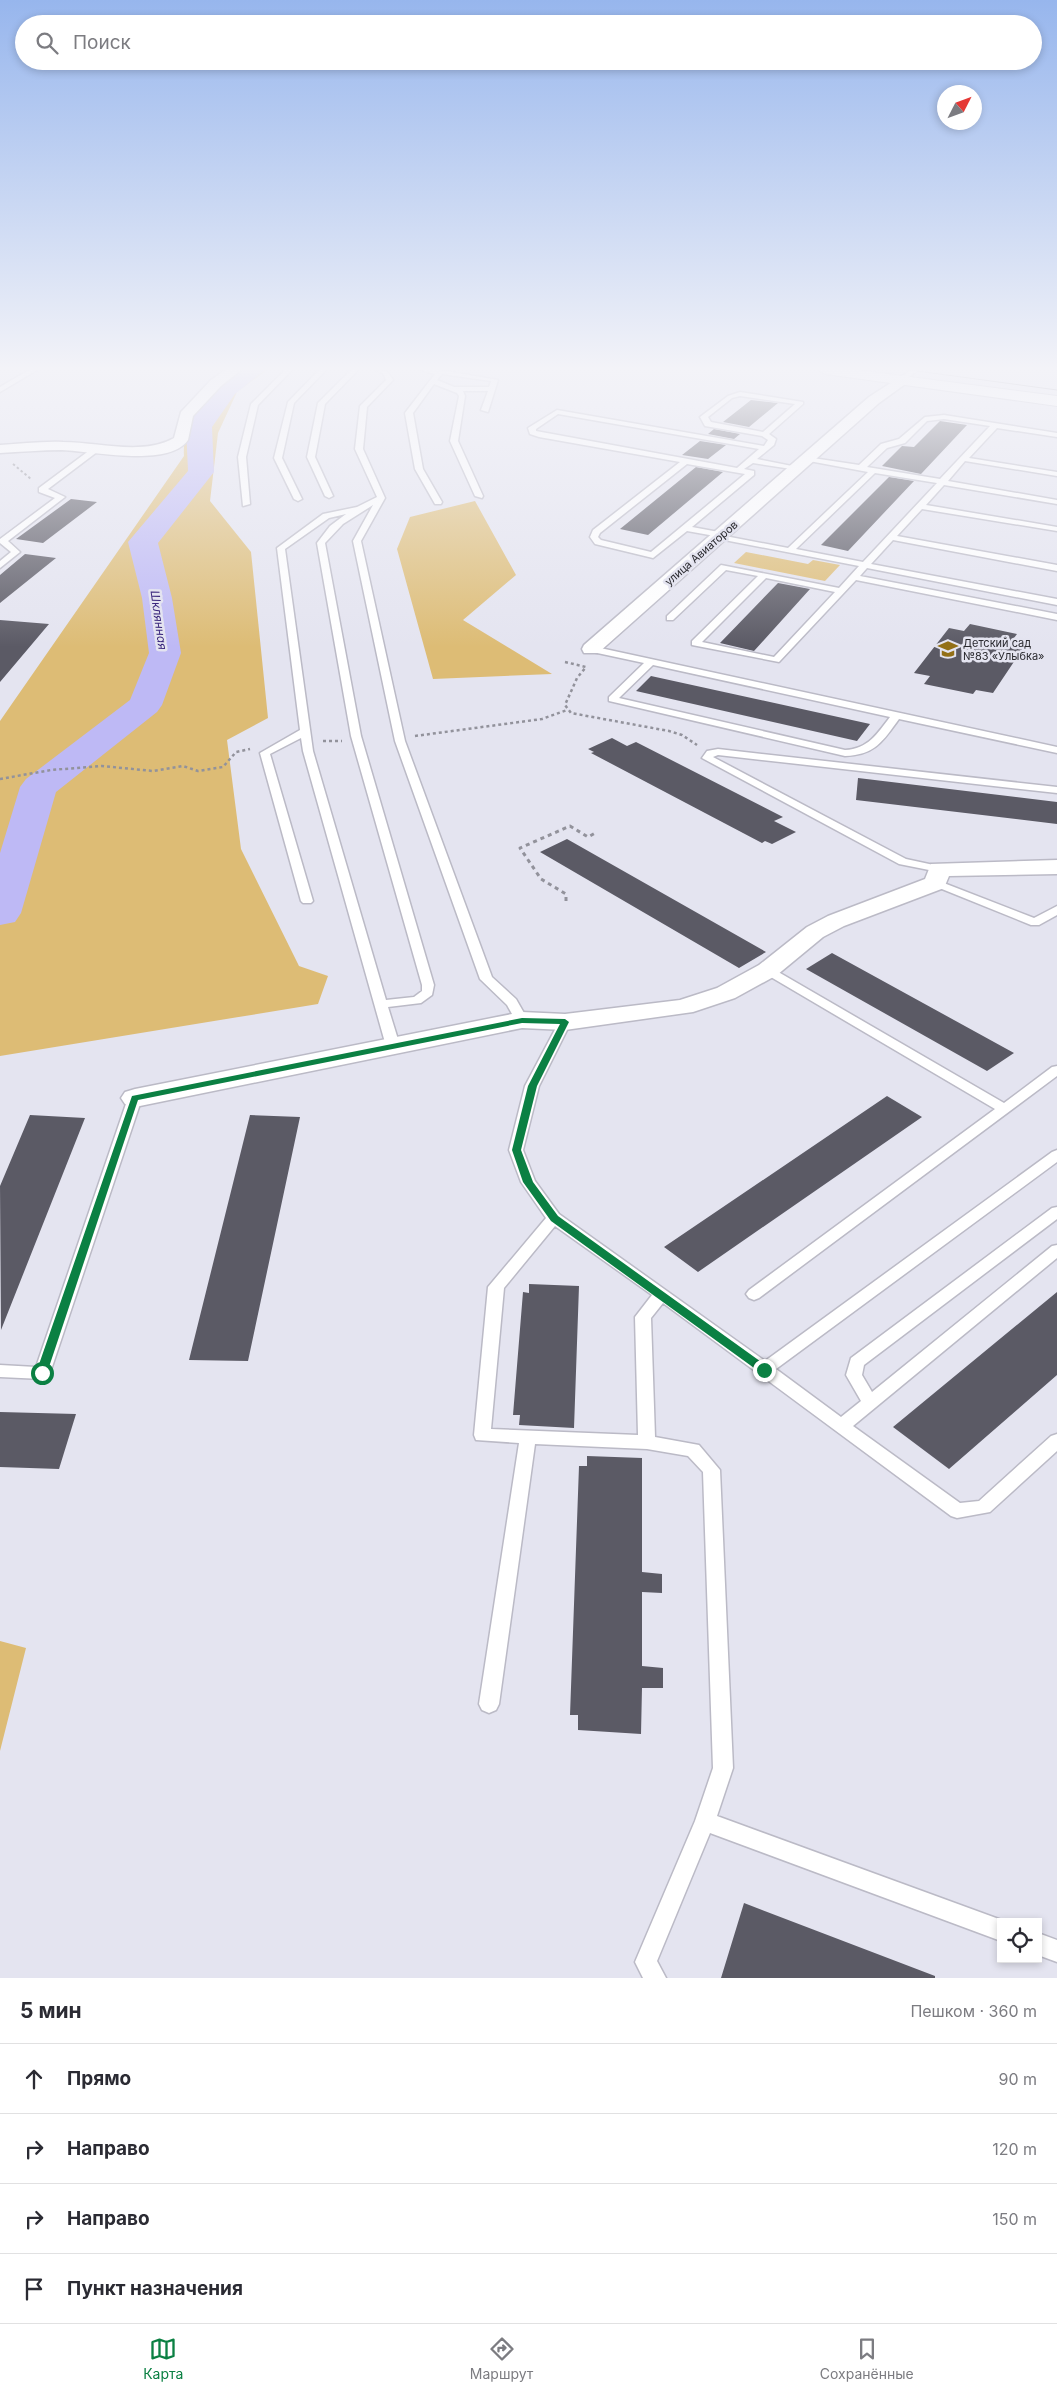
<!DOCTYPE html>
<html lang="ru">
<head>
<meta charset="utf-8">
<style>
	body { margin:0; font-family:Inter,sans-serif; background:#f7f7f7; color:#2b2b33 }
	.controls { position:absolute; right:15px; bottom:15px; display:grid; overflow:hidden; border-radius:0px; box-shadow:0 2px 8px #0003 }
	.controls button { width:45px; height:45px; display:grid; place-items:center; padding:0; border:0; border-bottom:1px solid #e1e1e2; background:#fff; color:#2b2b33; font:25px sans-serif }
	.compass { position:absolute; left:937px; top:85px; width:45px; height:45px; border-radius:50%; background:#fff; box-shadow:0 2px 8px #0003; rotate:48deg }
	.stop { position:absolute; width:15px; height:15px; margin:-11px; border:4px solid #0b8043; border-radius:50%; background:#fff }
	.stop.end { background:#0b8043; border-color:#fff; box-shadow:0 1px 5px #0008 }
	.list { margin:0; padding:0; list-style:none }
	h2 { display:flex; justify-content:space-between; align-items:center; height:65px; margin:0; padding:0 20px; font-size:21px }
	h2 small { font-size:16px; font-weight:400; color:#7c7c81 }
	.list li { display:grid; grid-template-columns:32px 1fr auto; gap:15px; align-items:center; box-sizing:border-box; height:70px; padding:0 20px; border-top:1px solid #e1e1e2 }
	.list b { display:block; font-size:19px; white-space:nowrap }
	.list em { font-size:16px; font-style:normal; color:#7c7c81 }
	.icon { flex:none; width:28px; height:28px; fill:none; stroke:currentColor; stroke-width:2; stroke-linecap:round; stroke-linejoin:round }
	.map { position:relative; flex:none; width:1057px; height:1978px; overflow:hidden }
	.search { position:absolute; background:#fff; box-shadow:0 2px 8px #0003; left:15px; right:15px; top:15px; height:55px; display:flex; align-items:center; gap:12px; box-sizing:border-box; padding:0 18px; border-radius:28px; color:#7c7c81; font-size:19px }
	.sheet { height:345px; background:#fff }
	nav { display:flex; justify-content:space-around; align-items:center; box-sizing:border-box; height:70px; border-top:1px solid #e1e1e2; background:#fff; font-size:14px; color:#7c7c81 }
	nav a { display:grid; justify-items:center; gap:2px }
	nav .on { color:#0b8043 }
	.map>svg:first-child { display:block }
	.green { fill:#ddbc75 }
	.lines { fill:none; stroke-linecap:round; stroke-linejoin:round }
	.river { fill:#beb9f5; fill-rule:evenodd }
	.building { fill:#5b5a65 }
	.service-casing { stroke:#bbbac6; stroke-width:3 }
	.minor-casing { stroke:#bbbac6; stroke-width:3 }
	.secondary-casing { stroke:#bbbac6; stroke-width:2 }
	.path-far2 { stroke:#92929b; stroke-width:2; stroke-dasharray:2.5 2.5; stroke-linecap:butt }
	.path-far1 { stroke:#92929b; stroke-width:2.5; stroke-dasharray:3 3; stroke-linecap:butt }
	.path { stroke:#92929b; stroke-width:3; stroke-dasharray:4 4; stroke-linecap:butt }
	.service { fill:#fff; fill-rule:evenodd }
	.minor { fill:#fff; fill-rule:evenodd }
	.secondary { fill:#fff; fill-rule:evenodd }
	.tram { stroke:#7c7c84; stroke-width:1 }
	.route { fill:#0b8043 }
	.labels { text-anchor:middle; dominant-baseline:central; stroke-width:5; stroke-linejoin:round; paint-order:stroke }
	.far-street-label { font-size:11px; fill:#2b2b30; stroke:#e4e4f0 }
	.far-poi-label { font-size:11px; fill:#2b2b30; stroke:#e4e4f0; text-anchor:start }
	.far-water-label { font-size:12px; font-style:italic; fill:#3b287d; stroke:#e4e4f0 }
</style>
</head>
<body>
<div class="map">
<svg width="1057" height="1978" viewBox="0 0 1057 1978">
	<rect width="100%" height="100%" fill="#e4e4f0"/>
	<path class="green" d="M242 370H267L237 392 218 433 210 501 251 552 268 718 227 740 241 849 299 966 328 976 318 1004 0 1056V721L184 456C181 419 213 387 242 370Z
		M475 501 516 575 463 620 552 674 433 679 397 549 410 517Z
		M746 552 808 564 813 560 840 565 825 581 734 563Z
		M0 1641 26 1648 0 1751Z"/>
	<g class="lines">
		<path class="river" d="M238 370H265L235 394 212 427 214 472 158 543 172 598 181 653 162 705 157 712 56 792 21 913 15 922 0 925V853L20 787 26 779 130 700 149 653 142 598 128 542 188 471 186 427 217 384Z"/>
	</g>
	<path class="building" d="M751 400 778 403 749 427 723 422Z
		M940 421 967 425 921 474 882 466 902 446 914 447Z
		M714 429 740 434 734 439 708 434Z
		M700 441 726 445 708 459 682 455Z
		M696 467 723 472 648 535 620 529Z
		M889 477 914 481 848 551 821 545Z
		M71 499 97 502 43 543 16 539Z
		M25 554 56 558 0 603V575Z
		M778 583 810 589 754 651 720 643Z
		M0 620 49 624 0 682Z
		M970 624 1017 634 1014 638 1028 641 993 693 976 690 973 694 924 684 930 676 914 673 949 628 964 631Z
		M651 676 870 724 857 741 636 691Z
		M612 738 627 746 636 742 783 817 774 821 796 832 772 844 765 841 762 843 591 753 594 752 588 749Z
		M858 778 1057 802V824L856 800Z
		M567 839 766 952 739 968 540 852Z
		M832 953 1014 1053 987 1071 806 969Z
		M887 1096 922 1117 698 1272 664 1247Z
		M30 1115 85 1118 1 1330 0 1186Z
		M250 1115 300 1117 248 1361 189 1360Z
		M529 1284 579 1286 574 1428 519 1425 520 1415H513L523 1292 529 1293Z
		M1057 1292V1375L949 1469 893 1427Z
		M0 1412 76 1414 59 1469 0 1467Z
		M587 1456 642 1458V1572L662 1574V1593L642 1592V1666L663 1668V1688H642L641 1734 578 1730V1715H570L579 1466H587Z
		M744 1903 935 1976V1978H721Z"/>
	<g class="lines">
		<defs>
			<path id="service" d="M29 370H37L0 392V387Z
				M285 370H292L258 405 246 457 250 504 243 506 238 457 251 404Z
				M319 370H326L294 403 282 458 302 499 298 501 294 499 274 458 288 402Z
				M351 370H358L325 404 315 457 333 496 329 498 325 496 307 457 318 403Z
				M376 370 387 371 393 380 367 407 363 449 385 498 361 541 405 741 492 977 516 999 528 1020 527 1023H517L507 1005 480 979 395 741 353 541 373 505 343 524 325 543 361 736 434 985 432 995 421 1003 388 1007 400 1046 393 1050 386 1046 303 751 301 738 270 754 313 901 311 903H303L301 901 260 753 300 730 277 548 323 514 357 507 377 497 355 449 360 406 386 380 383 373ZM346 514 330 526 317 543 351 736 422 985V991L414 997 386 1000 313 751 285 549 329 518Z
				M421 370H440L498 380 488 412 481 410 488 391H463L465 396 458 441 483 496 482 498 475 496 450 441 459 396 457 393 434 384 413 413 423 469 442 502 441 504H435L415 469 405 413 435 374ZM442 374 491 381 489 387H454L437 380Z
				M911 370H918L905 380H901V378Z
				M740 392 803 402V404L769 434 776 439 774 445 757 459 802 468 798 470 753 463 744 469 754 471V475L692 527 724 533 725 536 788 548 868 472 809 461 805 459 806 457 859 465 881 444 899 439 925 417 944 415 1057 433V437L997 428 969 458 1057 472V476L965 461 948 481 1057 500V504L944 485 926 505 1057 527V531L922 509 897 536 1057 565V571L893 540 871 564 1057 599V605L867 568 860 576 1057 614V620L856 580 779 662 692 645V641L758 576 726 570 673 620H667V616L721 565 839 588 859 566 719 539 715 536 687 531 653 558 595 544 590 537 593 530 680 462 539 437 530 434 528 428 557 410 764 446 768 440 762 436 705 426 700 417 728 396ZM740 396 795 404 763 432 711 422 708 417 732 398ZM558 414 759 449 737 468 536 431V429ZM944 419 990 426 940 479 867 467 887 448 905 443 927 421ZM687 464 745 474 651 552 601 540 598 537 600 533ZM875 473 937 483 863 562 796 549ZM766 578 835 592 774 657 702 642Z
				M94 447 101 449 48 489 65 497 8 541 20 552 0 568V561L11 552 0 543V539L55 498 39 492V488Z
				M591 646 1057 747V753L899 719C883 741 875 755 845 756L609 701V697L644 663 588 651 586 649ZM653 665 890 717C877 734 868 749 845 750L619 698Z
				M718 749 1057 787V793L718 755 713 757 906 859 943 867 945 869 939 872 899 864 702 758 707 751Z
				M936 880 1034 918 1057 906V915L1039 925H1031L932 885 930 883 932 881Z
				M768 966 1004 1103 1052 1067 1057 1066V1076L759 1298 754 1300 749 1298 746 1294 749 1290 995 1109 764 973 762 970Z
				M565 1018 571 1022 539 1086 523 1150 535 1181 559 1214 765 1361 1052 1152 1057 1150V1162L776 1369 841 1417 861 1401 846 1375 851 1358 1052 1208 1057 1207V1219L864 1365 862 1375 872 1392 1052 1246 1057 1245V1258L853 1426 960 1503 979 1501 1051 1436 1057 1434V1451L990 1512 957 1518 951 1516 663 1303 651 1318 655 1437 699 1445 720 1470 733 1768 717 1816 1007 1922H1001V1941L710 1833 657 1961 666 1978H643L635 1962 695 1821 713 1768 703 1472 688 1456 647 1449 535 1444 499 1704 496 1710 489 1713 482 1710 479 1704 519 1443 476 1440 474 1435 488 1287 546 1218 521 1182 509 1150 525 1086 559 1022ZM555 1226 652 1295 635 1317 638 1435 491 1429 504 1288Z
				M135 1094 142 1098 50 1373 48 1377 42 1379 0 1377V1365L36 1367 128 1098Z
				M1038 1933 1057 1940V1962L1038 1955Z"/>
			<path id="minor" d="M225 370H241L221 386 193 416 188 440C169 468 92 451 62 450 41 450 20 452 0 453V445C21 444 42 441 63 442 98 442 142 456 174 438L181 412 211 380Z
				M903 375 908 376 910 379 908 382 879 403 598 653H584L582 649 584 645 869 397Z
				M1057 860V874L949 876 944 888 844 926 823 937 777 975 735 998 693 1012 565 1030 522 1028 135 1107 125 1104 121 1098 125 1092 135 1089 522 1012 565 1014 680 1000 717 988 759 965 807 927 828 916 925 879 931 864Z"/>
			<path id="secondary" d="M818 370H857L1057 396V406L825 374Z"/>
		</defs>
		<use href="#service" class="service-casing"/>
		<use href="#minor" class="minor-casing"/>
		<use href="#secondary" class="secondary-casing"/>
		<path class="path-far2" d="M13 464 31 479"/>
		<path class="path-far1" d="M565 662 586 667 577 678 565 705 571 713 669 731 682 735 697 745
			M415 736 542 719 567 710
			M323 741H342
			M0 779 51 770 102 766 153 771 183 766 198 771 223 767 236 752 250 749"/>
		<path class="path" d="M566 901V894L541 879 520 848 570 826 588 837 597 832"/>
		<use href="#service" class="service"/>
		<use href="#minor" class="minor"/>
		<use href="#secondary" class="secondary"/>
		<path class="tram" d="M910 370 1057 390"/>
	</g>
	<linearGradient id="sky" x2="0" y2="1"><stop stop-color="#97b6ed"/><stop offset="0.57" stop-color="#f3f3f8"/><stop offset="1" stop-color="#f3f3f8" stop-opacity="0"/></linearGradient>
	<rect width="1057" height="647" fill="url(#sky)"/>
	<path class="route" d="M522 1018 565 1019 569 1022 537 1086 521 1150 533 1182 558 1216 768 1367V1373H761L551 1221 523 1182 512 1150 528 1086 560 1024 522 1023 138 1100 47 1373 45 1376H38L36 1373 132 1096Z"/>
	<defs>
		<symbol id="school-bare" viewBox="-9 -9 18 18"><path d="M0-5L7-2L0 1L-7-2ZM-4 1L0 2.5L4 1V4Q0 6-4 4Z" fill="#937017" stroke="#e4e4f0" stroke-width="2.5" paint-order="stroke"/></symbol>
	</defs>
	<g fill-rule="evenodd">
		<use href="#school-bare" x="934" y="635" width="28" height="28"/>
	</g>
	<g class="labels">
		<g class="far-street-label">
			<text transform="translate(701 553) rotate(-41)">улица Авиаторов</text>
		</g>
		<g class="far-poi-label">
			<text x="963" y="643">Детский сад<tspan x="963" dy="13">№83 «Улыбка»</tspan></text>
		</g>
		<g class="far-water-label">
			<text transform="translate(159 620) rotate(82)">Шклянная</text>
		</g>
	</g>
</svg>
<div class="controls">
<button><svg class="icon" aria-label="locate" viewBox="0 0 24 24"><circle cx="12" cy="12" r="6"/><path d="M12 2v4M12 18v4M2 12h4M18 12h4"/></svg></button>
</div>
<svg class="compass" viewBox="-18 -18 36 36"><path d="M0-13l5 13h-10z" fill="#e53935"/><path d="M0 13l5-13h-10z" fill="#7c7c81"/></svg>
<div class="stop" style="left:42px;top:1373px"></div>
<div class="stop end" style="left:764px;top:1370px"></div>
<div class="search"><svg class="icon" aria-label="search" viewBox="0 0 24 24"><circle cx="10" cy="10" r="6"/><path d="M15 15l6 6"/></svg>Поиск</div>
</div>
<section class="sheet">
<h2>5 мин<small>Пешком · 360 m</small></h2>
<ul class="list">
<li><svg class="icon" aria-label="ahead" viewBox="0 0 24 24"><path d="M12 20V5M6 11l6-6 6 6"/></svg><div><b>Прямо</b></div><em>90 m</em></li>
<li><svg class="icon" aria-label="right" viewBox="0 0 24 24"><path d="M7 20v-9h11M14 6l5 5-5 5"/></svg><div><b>Направо</b></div><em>120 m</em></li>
<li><svg class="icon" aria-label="right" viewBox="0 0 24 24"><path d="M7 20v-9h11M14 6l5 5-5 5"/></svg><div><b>Направо</b></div><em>150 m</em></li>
<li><svg class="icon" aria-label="arrive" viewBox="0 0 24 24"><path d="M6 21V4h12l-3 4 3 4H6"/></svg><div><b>Пункт назначения</b></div></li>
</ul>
</section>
<nav>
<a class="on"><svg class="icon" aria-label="map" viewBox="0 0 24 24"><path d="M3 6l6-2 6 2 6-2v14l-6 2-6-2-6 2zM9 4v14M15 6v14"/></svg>Карта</a>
<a><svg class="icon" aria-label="directions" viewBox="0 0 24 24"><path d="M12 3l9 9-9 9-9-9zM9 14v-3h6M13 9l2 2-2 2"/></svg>Маршрут</a>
<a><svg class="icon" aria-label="saved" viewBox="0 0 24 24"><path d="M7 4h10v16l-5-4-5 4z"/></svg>Сохранённые</a>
</nav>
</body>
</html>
